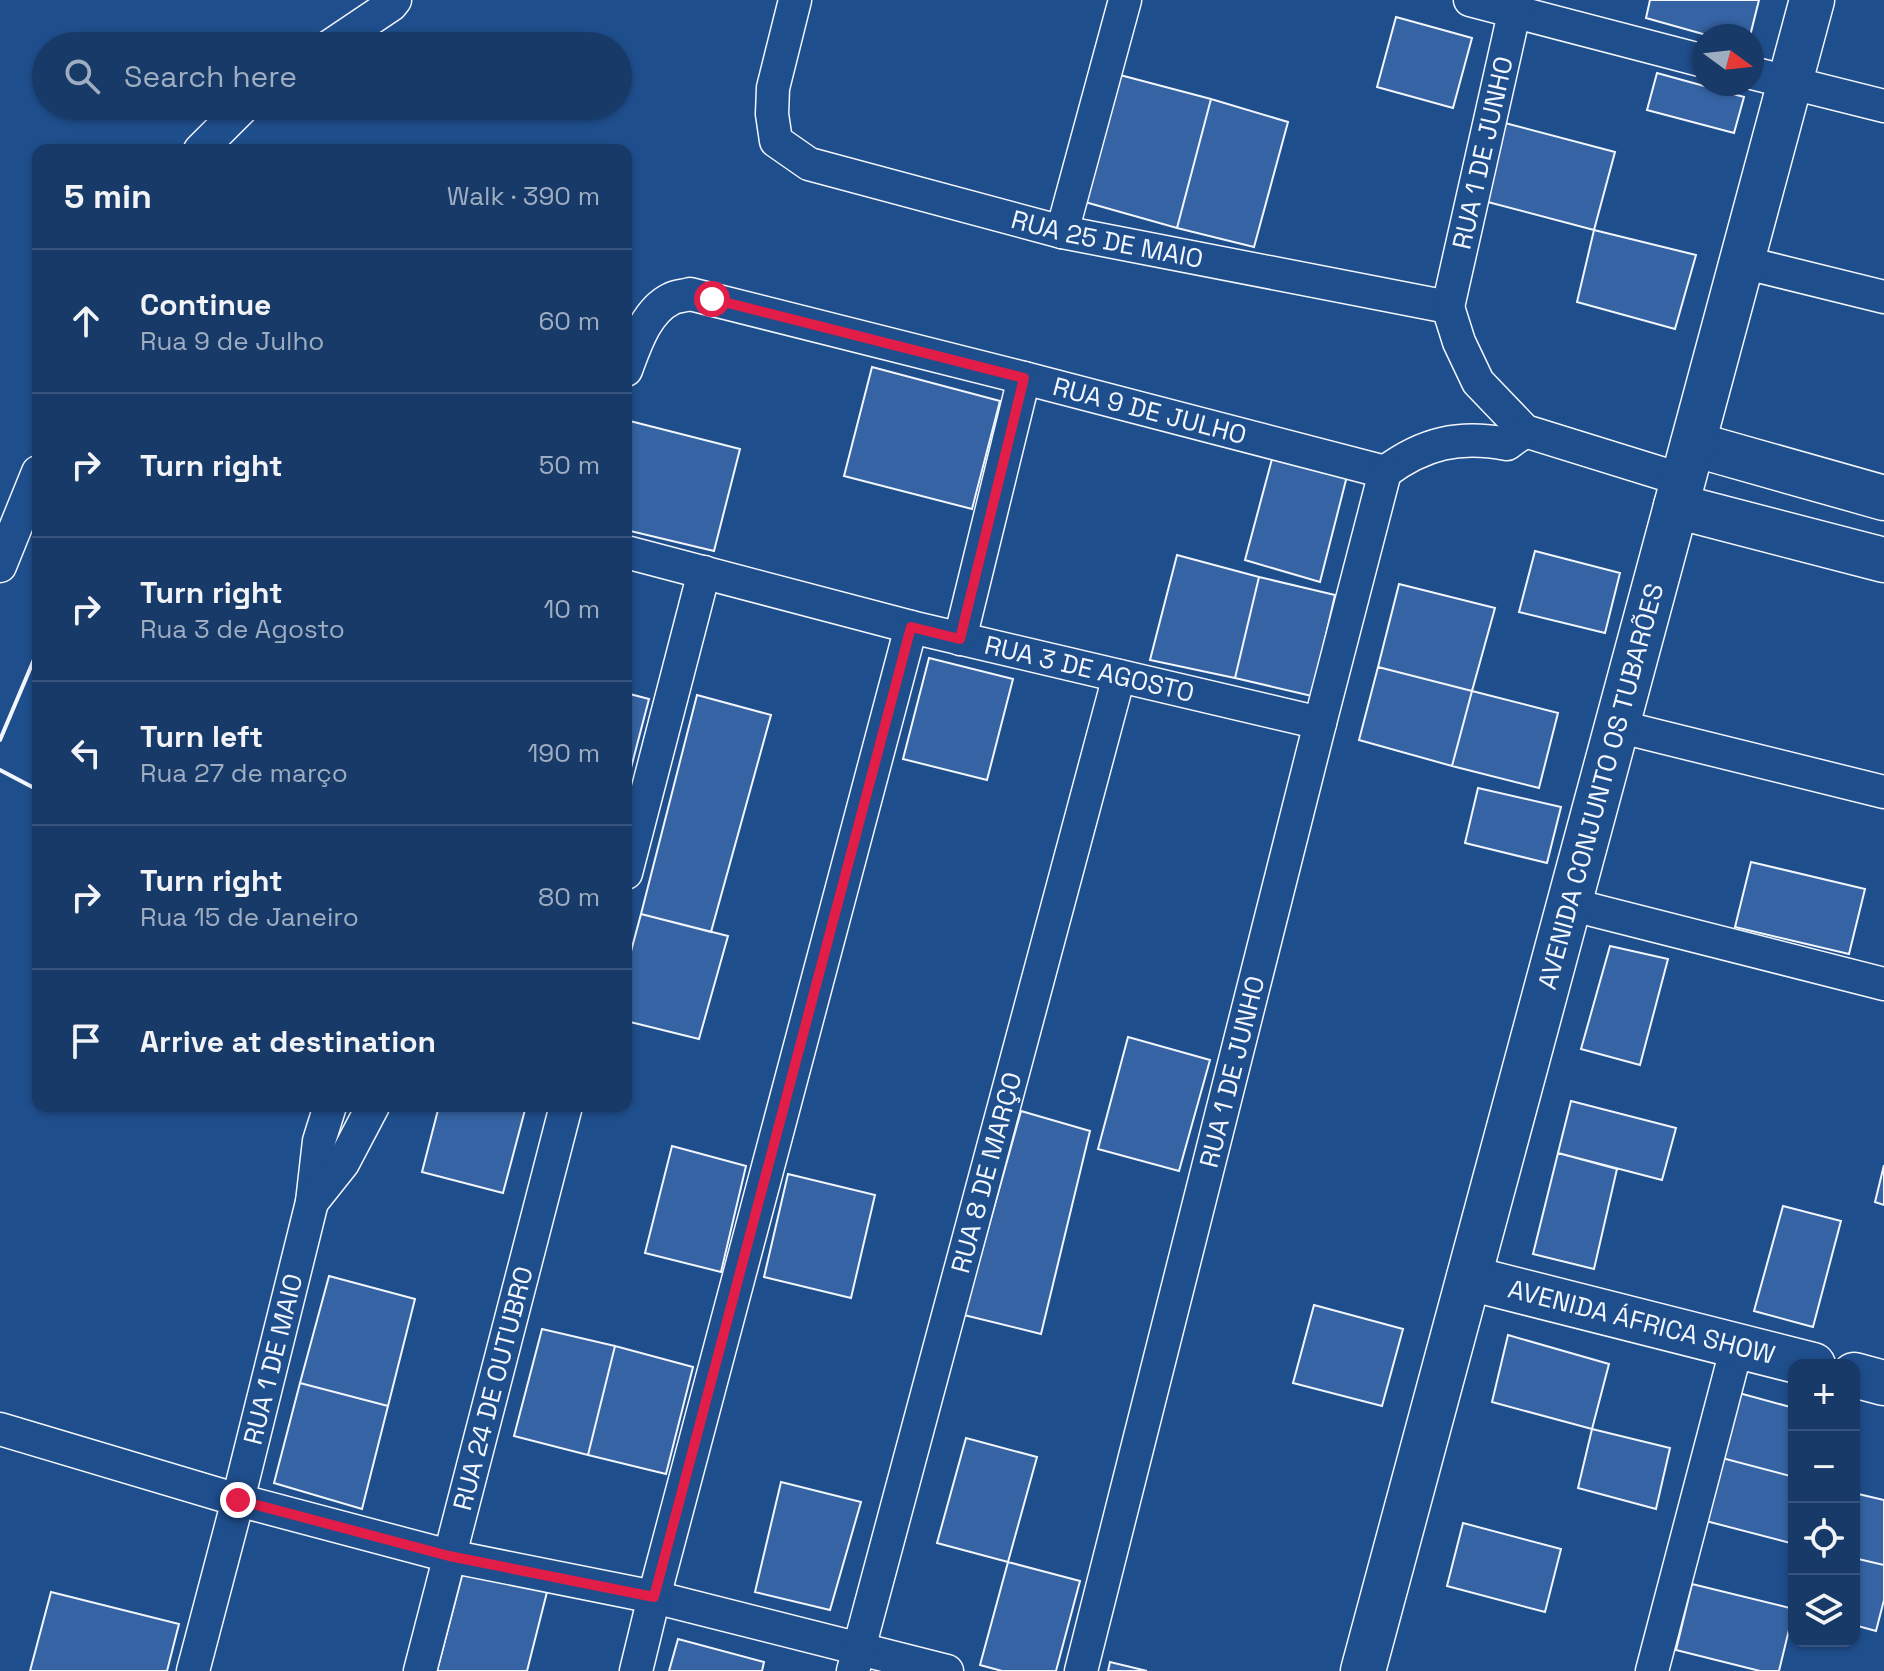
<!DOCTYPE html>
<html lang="en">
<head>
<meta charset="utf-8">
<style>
	body { margin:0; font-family:"Space Grotesk",sans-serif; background:#20416f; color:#f1f3f6 }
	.controls { position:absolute; right:24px; bottom:24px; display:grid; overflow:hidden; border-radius:16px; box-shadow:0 2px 6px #0004 }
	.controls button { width:72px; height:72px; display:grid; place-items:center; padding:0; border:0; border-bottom:2px solid #36547d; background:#173a69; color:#f1f3f6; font:40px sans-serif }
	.compass { position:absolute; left:1692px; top:24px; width:72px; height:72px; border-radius:50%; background:#173a69; box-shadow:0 2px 6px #0004; rotate:105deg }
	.stop { position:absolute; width:24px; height:24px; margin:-18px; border:6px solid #e11d48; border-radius:50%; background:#fff }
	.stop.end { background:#e11d48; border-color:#fff; box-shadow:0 2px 8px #0008 }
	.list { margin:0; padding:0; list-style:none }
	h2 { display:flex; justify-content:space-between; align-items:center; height:104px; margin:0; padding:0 32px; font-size:34px }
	h2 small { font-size:26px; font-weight:400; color:#9eadc0 }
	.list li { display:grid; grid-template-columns:52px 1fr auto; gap:24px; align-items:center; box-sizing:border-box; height:144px; padding:0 32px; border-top:2px solid #36547d }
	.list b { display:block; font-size:30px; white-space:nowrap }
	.list p { margin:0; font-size:26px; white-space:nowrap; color:#9eadc0 }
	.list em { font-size:26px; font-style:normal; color:#9eadc0 }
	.icon { flex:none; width:44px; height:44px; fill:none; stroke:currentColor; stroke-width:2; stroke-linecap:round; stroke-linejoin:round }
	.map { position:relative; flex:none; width:1884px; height:1671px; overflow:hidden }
	.search { position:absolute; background:#173a69; box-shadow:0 2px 6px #0004; left:32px; top:32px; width:600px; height:88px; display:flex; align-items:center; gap:20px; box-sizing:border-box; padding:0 28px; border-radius:44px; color:#9eadc0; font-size:30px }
	.panel { position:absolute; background:#173a69; box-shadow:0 2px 6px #0004; left:32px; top:144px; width:600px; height:968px; border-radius:16px }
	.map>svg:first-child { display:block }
	.building { fill:#3563a3; stroke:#f2f6ff; stroke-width:2 }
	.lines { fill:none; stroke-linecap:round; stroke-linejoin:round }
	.street-casing { stroke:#f2f6ff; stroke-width:35 }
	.secondary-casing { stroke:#f2f6ff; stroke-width:47 }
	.street { stroke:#1f4e8c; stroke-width:32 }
	.secondary { stroke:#1f4e8c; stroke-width:44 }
	.wall { stroke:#f2f6ff; stroke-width:4 }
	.route { stroke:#e11d48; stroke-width:10 }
	.labels { text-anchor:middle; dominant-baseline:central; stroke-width:6; stroke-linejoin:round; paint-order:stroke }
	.street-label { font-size:26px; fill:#f2f6ff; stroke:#1f4e8c }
</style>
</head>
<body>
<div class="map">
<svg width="1884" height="1671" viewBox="0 0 1884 1671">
	<rect width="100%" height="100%" fill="#1f4e8c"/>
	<path class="building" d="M1650 0H1759L1750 36H1710L1646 18Z
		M1396 17 1472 38 1453 108 1377 87Z
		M1657 73 1744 97 1734 133 1647 110Z
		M1120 75 1211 99 1177 228 1085 202Z
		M1211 99 1288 122 1254 247 1177 228Z
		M1505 123 1615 152 1594 230 1484 201Z
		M1594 230 1696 255 1675 329 1577 302Z
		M872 367 1000 401 972 509 844 476Z
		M626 420 740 449 714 551 626 530Z
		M1272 459 1347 476 1320 582 1245 560Z
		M1535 551 1620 573 1605 633 1519 612Z
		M1177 555 1259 577 1235 678 1150 660Z
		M1259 577 1335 595 1312 696 1235 678Z
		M1399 584 1495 608 1472 691 1378 667Z
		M929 658 1013 679 987 780 903 759Z
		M1378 667 1472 691 1452 766 1359 740Z
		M1472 691 1558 713 1539 788 1452 766Z
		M626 693 649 699 626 787Z
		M697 695 771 715 711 932 641 914Z
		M1478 788 1561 807 1547 863 1465 843Z
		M1751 862 1865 889 1849 954 1735 927Z
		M641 914 728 936 699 1039 626 1021V970Z
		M1610 946 1668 959 1640 1065 1581 1049Z
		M1128 1037 1210 1060 1179 1171 1098 1149Z
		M1571 1101 1676 1128 1662 1180 1558 1153Z
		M439 1106H526L503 1193 422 1172Z
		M1021 1111 1090 1131 1041 1334 964 1315Z
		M672 1146 746 1166 721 1272 645 1253Z
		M1558 1153 1617 1169 1594 1269 1533 1254Z
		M1884 1165V1205L1875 1202Z
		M788 1174 875 1195 851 1298 764 1277Z
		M1783 1206 1841 1221 1813 1327 1754 1311Z
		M329 1276 415 1299 388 1406 300 1383Z
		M1314 1305 1403 1329 1382 1406 1293 1383Z
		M542 1329 615 1346 588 1455 514 1436Z
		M1508 1335 1609 1364 1592 1429 1492 1402Z
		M615 1346 693 1367 666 1474 588 1455Z
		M300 1383 388 1406 362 1509 274 1483Z
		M1739 1393 1794 1408V1477L1722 1458Z
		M1592 1429 1670 1448 1656 1509 1578 1488Z
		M966 1438 1037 1457 1008 1562 937 1543Z
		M1722 1458 1794 1477V1544L1706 1521Z
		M781 1482 861 1502 830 1610 755 1592Z
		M1854 1493 1884 1500V1565L1854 1558Z
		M1463 1523 1561 1549 1545 1612 1447 1586Z
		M1854 1558 1884 1565V1600L1876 1631 1854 1625Z
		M1008 1562 1080 1581 1056 1671H1002L980 1665Z
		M463 1572 547 1592 527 1671H437Z
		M1692 1584 1794 1609 1779 1671H1760L1676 1650Z
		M51 1592 179 1624 167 1671H30Z
		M678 1639 764 1662 762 1671H669Z
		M1110 1662 1147 1671H1108Z"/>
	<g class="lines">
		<defs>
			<g id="street">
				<path id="s1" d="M795 0 773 88 772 114 776 141 809 164 1062 232 1448 307"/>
				<path d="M1470 0 1704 61"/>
				<path d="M330 46 391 5 395 0"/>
				<path d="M1752 73 1884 106"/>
				<path d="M200 150 244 106"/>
				<path d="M1062 232 1125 0"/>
				<path d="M1742 262 1884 297"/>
				<path id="s2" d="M1448 307 1517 0"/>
				<path d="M1448 307 1459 342 1478 382 1525 431 1683 480"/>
				<path id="s3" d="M626 370C635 346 646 311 671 299 676 296 684 296 690 294L1024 378 1385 472"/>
				<path d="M1385 472C1424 443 1459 435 1507 444L1525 431"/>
				<path id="s4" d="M626 552 911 627 1320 723"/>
				<path d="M0 566 38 472"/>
				<path d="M960 639 1024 378"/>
				<path d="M1617 726 1884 792"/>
				<path d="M626 873 704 572"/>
				<path d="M1569 904 1884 984"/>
				<path d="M312 1202 319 1141 330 1106"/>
				<path d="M0 1429 238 1500 449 1556 654 1597 947 1671"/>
				<path id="s5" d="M193 1671 238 1500 312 1202 343 1163 373 1106"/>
				<path id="s6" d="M420 1671 566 1106"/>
				<path d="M636 1671 654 1597 911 627"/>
				<path id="s7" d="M853 1671 1119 676"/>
				<path id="s8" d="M1081 1671 1320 723 1385 472"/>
				<path d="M1652 1671 1737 1346"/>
			</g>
			<g id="secondary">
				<path d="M1693 444 1884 498"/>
				<path d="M1676 506 1884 560"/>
				<path id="s9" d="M1469 1278 1813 1365"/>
				<path d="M1854 1375 1884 1383"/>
				<path id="s10" d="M1363 1671 1812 0"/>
			</g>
		</defs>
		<use href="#street" class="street-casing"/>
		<use href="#secondary" class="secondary-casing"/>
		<use href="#street" class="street"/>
		<use href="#secondary" class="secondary"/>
		<path class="wall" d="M0 740 38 650
			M0 770 38 790"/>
	</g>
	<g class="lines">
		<path class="route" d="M238 1500 449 1556 654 1597 911 627 960 639 1024 378 712 299"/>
	</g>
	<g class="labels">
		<g class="street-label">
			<text stroke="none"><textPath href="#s2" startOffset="158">RUA 1 DE JUNHO</textPath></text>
			<text stroke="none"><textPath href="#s1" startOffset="492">RUA 25 DE MAIO</textPath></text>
			<text stroke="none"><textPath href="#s3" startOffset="580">RUA 9 DE JULHO</textPath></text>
			<text stroke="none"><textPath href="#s4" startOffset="478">RUA 3 DE AGOSTO</textPath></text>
			<text stroke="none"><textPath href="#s10" startOffset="916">AVENIDA CONJUNTO OS TUBARÕES</textPath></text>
			<text stroke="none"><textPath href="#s8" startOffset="618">RUA 1 DE JUNHO</textPath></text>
			<text stroke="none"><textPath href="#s7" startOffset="516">RUA 8 DE MARÇO</textPath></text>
			<text stroke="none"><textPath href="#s9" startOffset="178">AVENIDA ÁFRICA SHOW</textPath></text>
			<text stroke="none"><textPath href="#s5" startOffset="322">RUA 1 DE MAIO</textPath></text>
			<text stroke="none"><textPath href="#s6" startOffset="292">RUA 24 DE OUTUBRO</textPath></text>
		</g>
	</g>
</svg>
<div class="controls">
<button>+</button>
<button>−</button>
<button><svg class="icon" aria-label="locate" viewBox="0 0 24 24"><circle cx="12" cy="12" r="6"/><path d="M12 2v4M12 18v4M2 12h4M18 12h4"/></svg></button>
<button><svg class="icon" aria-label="layers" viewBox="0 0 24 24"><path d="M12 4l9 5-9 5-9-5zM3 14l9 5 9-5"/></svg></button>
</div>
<svg class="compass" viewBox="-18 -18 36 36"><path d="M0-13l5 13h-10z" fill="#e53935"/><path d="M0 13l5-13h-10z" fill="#9eadc0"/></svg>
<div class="stop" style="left:712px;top:299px"></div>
<div class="stop end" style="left:238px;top:1500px"></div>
<div class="search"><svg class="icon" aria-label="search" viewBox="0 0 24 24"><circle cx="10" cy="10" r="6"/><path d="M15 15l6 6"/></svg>Search here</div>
<section class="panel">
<h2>5 min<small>Walk · 390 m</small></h2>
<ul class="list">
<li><svg class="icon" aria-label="ahead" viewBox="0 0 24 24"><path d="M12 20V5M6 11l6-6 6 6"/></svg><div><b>Continue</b><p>Rua 9 de Julho</p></div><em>60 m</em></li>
<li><svg class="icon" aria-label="right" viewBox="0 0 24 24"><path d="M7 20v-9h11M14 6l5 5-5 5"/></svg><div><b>Turn right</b></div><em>50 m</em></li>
<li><svg class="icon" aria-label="right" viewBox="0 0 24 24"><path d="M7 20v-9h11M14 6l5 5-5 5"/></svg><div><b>Turn right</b><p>Rua 3 de Agosto</p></div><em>10 m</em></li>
<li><svg class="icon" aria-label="left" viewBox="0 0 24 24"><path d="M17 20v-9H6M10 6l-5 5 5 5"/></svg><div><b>Turn left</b><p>Rua 27 de março</p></div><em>190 m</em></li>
<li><svg class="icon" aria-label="right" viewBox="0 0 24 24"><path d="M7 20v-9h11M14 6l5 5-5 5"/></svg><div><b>Turn right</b><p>Rua 15 de Janeiro</p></div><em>80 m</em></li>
<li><svg class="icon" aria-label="arrive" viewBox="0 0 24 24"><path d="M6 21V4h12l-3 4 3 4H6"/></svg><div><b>Arrive at destination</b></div></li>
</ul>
</section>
</div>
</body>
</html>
